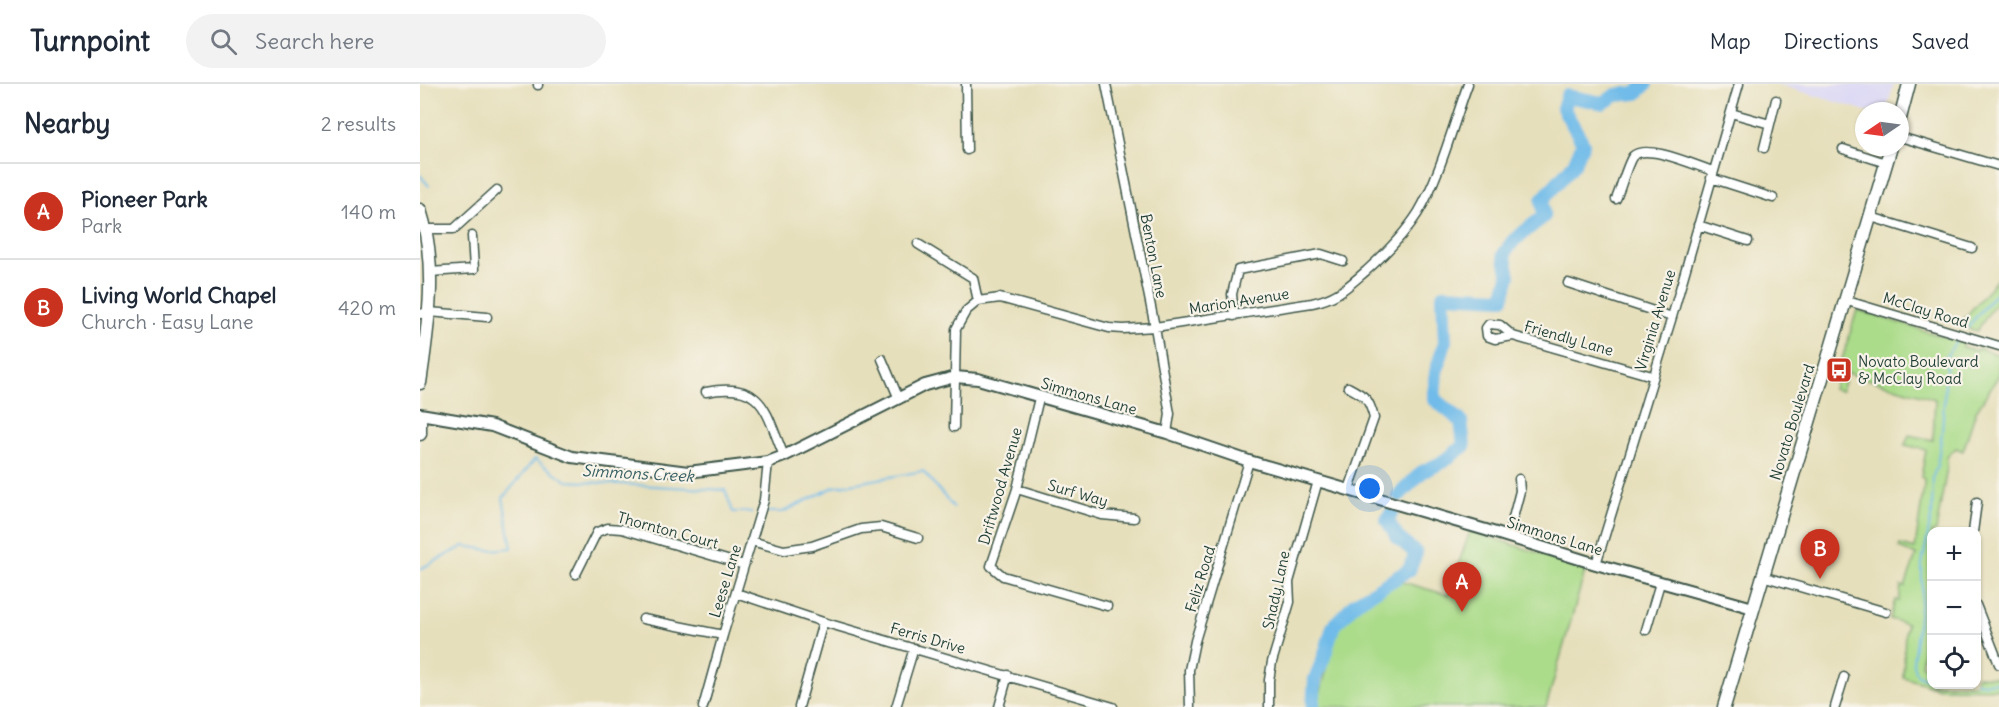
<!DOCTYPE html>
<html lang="en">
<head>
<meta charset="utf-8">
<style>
	body { margin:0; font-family:Delius,sans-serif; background:#f2f2f3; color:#1f2937 }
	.controls { position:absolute; right:18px; bottom:18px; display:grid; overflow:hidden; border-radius:12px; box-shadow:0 2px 4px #0004 }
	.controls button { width:54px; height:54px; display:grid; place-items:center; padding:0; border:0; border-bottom:2px solid #e0e1e3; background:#fff; color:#1f2937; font:30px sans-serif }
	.compass { position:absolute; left:1435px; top:18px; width:54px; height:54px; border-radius:50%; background:#fff; box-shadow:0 2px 4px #0004; rotate:257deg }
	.you { position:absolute; left:950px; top:405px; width:21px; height:21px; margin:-15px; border:4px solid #fff; border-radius:50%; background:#1a73e8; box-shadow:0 0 0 9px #1a73e833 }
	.badge { display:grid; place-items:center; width:39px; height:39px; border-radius:50%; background:#c8321e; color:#fff; font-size:20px; font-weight:700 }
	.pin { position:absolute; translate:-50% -50px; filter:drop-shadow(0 2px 3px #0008) }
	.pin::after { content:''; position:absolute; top:32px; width:21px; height:18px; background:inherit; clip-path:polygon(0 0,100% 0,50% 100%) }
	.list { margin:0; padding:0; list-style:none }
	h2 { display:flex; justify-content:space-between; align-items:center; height:78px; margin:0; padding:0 24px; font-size:26px }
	h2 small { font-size:20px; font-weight:400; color:#747a83 }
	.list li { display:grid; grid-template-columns:39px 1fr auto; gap:18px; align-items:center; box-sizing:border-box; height:96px; padding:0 24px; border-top:2px solid #e0e1e3 }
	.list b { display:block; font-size:22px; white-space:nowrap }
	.list p { margin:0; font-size:20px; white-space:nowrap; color:#747a83 }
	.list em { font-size:20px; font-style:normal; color:#747a83 }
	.icon { flex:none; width:33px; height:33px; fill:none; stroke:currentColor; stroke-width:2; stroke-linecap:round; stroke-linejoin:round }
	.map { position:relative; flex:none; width:1579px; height:623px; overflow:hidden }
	header { display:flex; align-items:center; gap:36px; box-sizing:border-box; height:84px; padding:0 30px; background:#fff; border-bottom:2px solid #e0e1e3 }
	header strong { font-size:28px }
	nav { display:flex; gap:33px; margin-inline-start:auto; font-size:21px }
	.search { width:420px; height:54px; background:#f2f2f3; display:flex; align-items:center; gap:15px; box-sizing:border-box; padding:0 21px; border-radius:33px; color:#747a83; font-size:22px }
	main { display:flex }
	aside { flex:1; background:#fff }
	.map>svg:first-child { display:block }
	.built { fill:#d9d6f7 }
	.green { fill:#abdc8a; stroke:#658c5f; stroke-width:1.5 }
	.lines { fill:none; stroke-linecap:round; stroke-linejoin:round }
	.stream { stroke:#70bbe9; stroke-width:2 }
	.river { stroke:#70bbe9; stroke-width:14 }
	.minor-casing { stroke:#3d5548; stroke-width:11 }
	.tertiary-casing { stroke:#3d5548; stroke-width:14 }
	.secondary-casing { stroke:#3d5548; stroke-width:15 }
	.minor { stroke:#fff; stroke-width:8 }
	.tertiary { stroke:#fff; stroke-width:10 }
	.secondary { stroke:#fff; stroke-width:12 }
	.labels { text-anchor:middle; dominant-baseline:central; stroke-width:4.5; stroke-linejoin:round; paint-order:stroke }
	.street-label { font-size:15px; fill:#1f3d34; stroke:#f7f3e8 }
	.poi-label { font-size:15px; fill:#1f3d34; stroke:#f7f3e8; text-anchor:start }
	.water-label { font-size:16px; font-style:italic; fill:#335c61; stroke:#f7f3e8 }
</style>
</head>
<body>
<header>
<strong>Turnpoint</strong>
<div class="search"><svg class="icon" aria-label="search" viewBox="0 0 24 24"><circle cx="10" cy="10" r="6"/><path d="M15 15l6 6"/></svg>Search here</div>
<nav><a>Map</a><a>Directions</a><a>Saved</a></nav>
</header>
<main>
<aside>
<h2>Nearby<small>2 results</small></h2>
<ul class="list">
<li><span class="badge">A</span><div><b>Pioneer Park</b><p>Park</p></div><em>140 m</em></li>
<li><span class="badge">B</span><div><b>Living World Chapel</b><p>Church · Easy Lane</p></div><em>420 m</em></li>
</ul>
</aside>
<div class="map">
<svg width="1579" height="623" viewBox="0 0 1579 623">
	<rect width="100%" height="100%" fill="#f7f3e8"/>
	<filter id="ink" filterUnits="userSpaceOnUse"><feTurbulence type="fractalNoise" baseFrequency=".0167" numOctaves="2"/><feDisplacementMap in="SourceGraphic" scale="12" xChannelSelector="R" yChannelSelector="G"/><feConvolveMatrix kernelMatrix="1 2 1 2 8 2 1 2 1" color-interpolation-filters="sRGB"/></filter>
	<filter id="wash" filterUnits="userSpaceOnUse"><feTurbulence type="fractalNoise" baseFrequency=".008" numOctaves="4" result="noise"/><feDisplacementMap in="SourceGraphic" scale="24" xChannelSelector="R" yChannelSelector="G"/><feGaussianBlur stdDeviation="1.35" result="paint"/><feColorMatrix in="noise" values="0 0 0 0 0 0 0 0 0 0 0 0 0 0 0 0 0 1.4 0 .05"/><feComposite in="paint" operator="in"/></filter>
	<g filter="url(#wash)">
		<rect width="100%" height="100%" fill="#e6dfbb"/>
		<path class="built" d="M1356 0H1474L1466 27H1446Z"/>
		<path class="green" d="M1579 193V214L1557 247 1538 242Z
			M1437 226 1544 259 1543 263 1556 267 1558 264 1579 271V291L1556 327 1543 367 1536 364 1527 373V384L1516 447 1512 448 1511 519 1501 581 1511 585 1512 600H1556L1557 592 1579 593V605L1518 604 1483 593 1485 548 1487 540 1470 535 1475 516 1479 517 1481 502 1485 503 1496 471 1479 464 1480 461 1495 465 1504 401V395L1501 393 1506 366 1485 361 1489 351 1513 356 1515 315 1427 289 1421 307 1413 305Z
			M1050 447 1166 484 1126 623H899V614L906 588 905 560 918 537 943 520 953 503 972 495 1028 511Z"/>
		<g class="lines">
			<path class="stream" d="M0 91 9 102
				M1547 244 1579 205
				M347 428H363L414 403 503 387 534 424
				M0 485 44 462 69 466 92 464 83 414 115 375 147 397 305 406 313 428H332
				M1512 596C1499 593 1494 591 1493 578L1502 509V480L1512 429 1513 392 1517 382 1522 348 1527 271 1537 256
				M1556 598 1565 599 1579 598"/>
			<path class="river" d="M979 411 1002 388 1023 378 1044 362 1041 337 1014 315 1016 288 1025 258 1023 211 1083 214 1089 192 1084 170 1093 157 1124 132 1122 116 1154 80 1163 59 1143 24 1147 12 1183 19 1196 11 1217 9 1226 0
				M893 623 895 595 904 573 913 543 935 519 989 486 996 469 978 454 967 436 973 426"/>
		</g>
	</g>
	<g filter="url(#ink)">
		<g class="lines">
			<defs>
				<path id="minor" d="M546 0 547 66
					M686 0 735 243 750 330 747 349
					M118 1V0
					M1311 29 1350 40 1344 64
					M1350 40 1356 16
					M1480 53 1579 82
					M1423 65 1466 79
					M1291 94 1353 114
					M1196 115C1200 107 1208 77 1213 72 1227 59 1276 82 1293 87
					M1451 133 1552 164
					M1278 141 1328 157
					M5 145H34L77 106
					M498 160 553 194 558 217
					M10 188 54 185 52 152
					M1148 199 1252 233
					M1424 216 1579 262
					M0 230 9 228 67 233
					M814 232 812 210 818 186 901 170 923 177
					M1093 252 1075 255 1067 252 1066 244 1069 240 1080 241 1093 252 1232 292
					M462 275 479 315
					M928 303C945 312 949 314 954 334L929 405
					M286 308C344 297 345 327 364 372
					M619 314 597 405 571 482 583 492 687 522
					M534 343 536 245 546 227 558 217 580 214 689 244 703 245 735 243 892 219C917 214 926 204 946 187 965 170 984 151 998 129 1020 92 1033 41 1048 0
					M597 405 682 431 714 434
					M1553 448 1557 418
					M1088 453 1100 407 1099 395
					M331 457 364 466 392 462 441 445 461 443 498 454
					M1176 480 1252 233 1319 0
					M156 490 177 448 188 444 202 445 324 481
					M1342 492 1466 528
					M316 509 403 538 693 623
					M1556 521 1579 580
					M223 535 303 551
					M1226 546 1240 499
					M283 623 303 551 344 416 348 378
					M379 623 403 538
					M476 623 494 564
					M579 623 588 591
					M770 623 769 586 775 557 829 377
					M849 623V596L852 578 870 518 869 498 898 397
					M1415 623 1424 593"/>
				<path id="tertiary" d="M0 330 72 342 152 373 268 388 348 378 364 372 505 301 535 293 558 295 747 349 829 377 1066 446 1176 480 1333 524"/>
				<path id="secondary" d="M1480 34 1489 0
					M0 126C18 181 8 243 0 299
					M0 337V350
					M1304 623 1471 63"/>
			</defs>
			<use href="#minor" class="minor-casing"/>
			<use href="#tertiary" class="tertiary-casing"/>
			<use href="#secondary" class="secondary-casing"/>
			<use href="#minor" class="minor"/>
			<use href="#tertiary" class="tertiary"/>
			<use href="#secondary" class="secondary"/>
		</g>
	</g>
	<defs>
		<symbol id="bus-square" viewBox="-11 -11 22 22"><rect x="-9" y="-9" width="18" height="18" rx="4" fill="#c8321e" stroke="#f7f3e8"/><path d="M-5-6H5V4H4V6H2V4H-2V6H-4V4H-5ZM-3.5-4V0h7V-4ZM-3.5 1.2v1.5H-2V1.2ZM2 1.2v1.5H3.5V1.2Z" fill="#fff"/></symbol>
	</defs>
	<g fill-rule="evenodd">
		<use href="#bus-square" x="1404" y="271" width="30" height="30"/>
	</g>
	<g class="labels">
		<g class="street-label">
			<text transform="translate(734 172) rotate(79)">Benton Lane</text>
			<text transform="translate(819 217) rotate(-9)">Marion Avenue</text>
			<text transform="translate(1506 226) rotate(17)">McClay Road</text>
			<text transform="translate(1235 236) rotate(-73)">Virginia Avenue</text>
			<text transform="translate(1149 254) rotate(16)">Friendly Lane</text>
			<text transform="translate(669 312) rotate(16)">Simmons Lane</text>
			<text transform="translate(1372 338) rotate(-73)">Novato Boulevard</text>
			<text transform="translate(580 402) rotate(-74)">Driftwood Avenue</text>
			<text transform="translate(658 409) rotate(16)">Surf Way</text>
			<text transform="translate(248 446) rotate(15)">Thornton Court</text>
			<text transform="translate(1135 452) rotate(17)">Simmons Lane</text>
			<text transform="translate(780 495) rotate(-73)">Feliz Road</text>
			<text transform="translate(305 497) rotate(-73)">Leese Lane</text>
			<text transform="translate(856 506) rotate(-78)">Shady Lane</text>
			<text transform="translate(508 554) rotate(16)">Ferris Drive</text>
		</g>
		<g class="poi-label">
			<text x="1438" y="277">Novato Boulevard<tspan x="1438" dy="17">&amp; McClay Road</tspan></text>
		</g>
		<g class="water-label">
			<text transform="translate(218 389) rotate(3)">Simmons Creek</text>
		</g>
	</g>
</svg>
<div class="controls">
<button>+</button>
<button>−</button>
<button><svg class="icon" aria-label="locate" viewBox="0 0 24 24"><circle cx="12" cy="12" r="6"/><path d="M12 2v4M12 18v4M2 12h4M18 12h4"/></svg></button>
</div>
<svg class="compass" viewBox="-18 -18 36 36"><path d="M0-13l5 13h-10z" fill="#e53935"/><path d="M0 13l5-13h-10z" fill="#747a83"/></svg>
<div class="you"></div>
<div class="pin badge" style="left:1042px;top:528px">A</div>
<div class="pin badge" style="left:1400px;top:495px">B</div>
</div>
</main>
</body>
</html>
